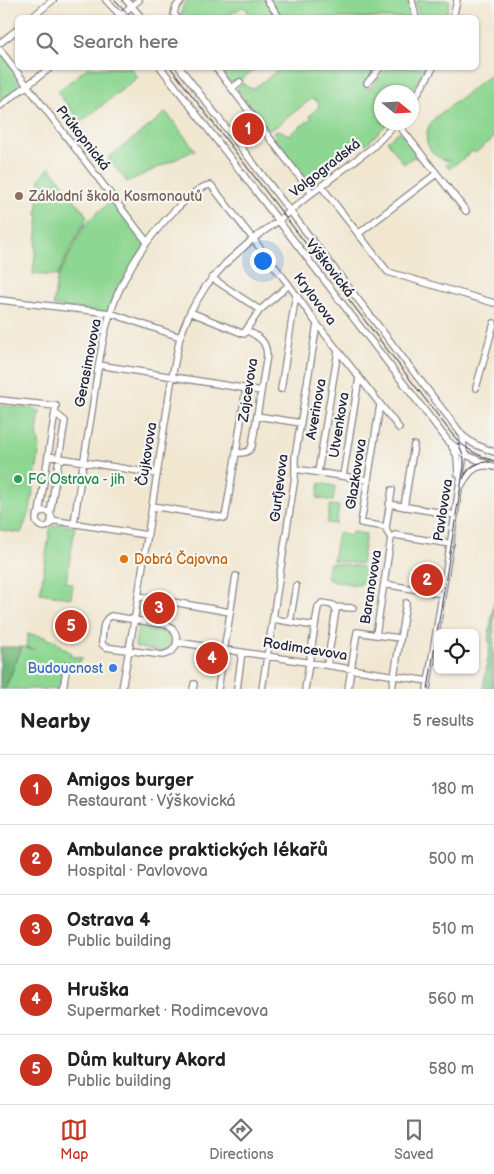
<!DOCTYPE html>
<html lang="en">
<head>
<meta charset="utf-8">
<style>
	body { margin:0; font-family:"Balsamiq Sans",sans-serif; background:#f2f2f2; color:#202124 }
	.controls { position:absolute; right:15px; bottom:15px; display:grid; overflow:hidden; border-radius:8px; box-shadow:0 1px 4px #0004 }
	.controls button { width:45px; height:45px; display:grid; place-items:center; padding:0; border:0; border-bottom:1px solid #e0e0e0; background:#fff; color:#202124; font:25px sans-serif }
	.compass { position:absolute; left:374px; top:85px; width:45px; height:45px; border-radius:50%; background:#fff; box-shadow:0 1px 4px #0004; rotate:108deg }
	.you { position:absolute; left:262px; top:260px; width:18px; height:18px; margin:-12px; border:4px solid #fff; border-radius:50%; background:#1a73e8; box-shadow:0 0 0 8px #1a73e833 }
	.badge { display:grid; place-items:center; width:32px; height:32px; border-radius:50%; background:#c8321e; color:#fff; font-size:16px; font-weight:700 }
	.pin { position:absolute; translate:-50% -50%; border:2px solid #fff; box-shadow:0 1px 5px #0006 }
	.list { margin:0; padding:0; list-style:none }
	h2 { display:flex; justify-content:space-between; align-items:center; height:65px; margin:0; padding:0 20px; font-size:21px }
	h2 small { font-size:16px; font-weight:400; color:#757577 }
	.list li { display:grid; grid-template-columns:32px 1fr auto; gap:15px; align-items:center; box-sizing:border-box; height:70px; padding:0 20px; border-top:1px solid #e0e0e0 }
	.list b { display:block; font-size:19px; white-space:nowrap }
	.list p { margin:0; font-size:16px; white-space:nowrap; color:#757577 }
	.list em { font-size:16px; font-style:normal; color:#757577 }
	.icon { flex:none; width:28px; height:28px; fill:none; stroke:currentColor; stroke-width:2; stroke-linecap:round; stroke-linejoin:round }
	.map { position:relative; flex:none; width:494px; height:689px; overflow:hidden }
	.search { position:absolute; background:#fff; box-shadow:0 1px 4px #0004; left:15px; right:15px; top:15px; height:55px; display:flex; align-items:center; gap:12px; box-sizing:border-box; padding:0 18px; border-radius:8px; color:#757577; font-size:19px }
	.sheet { height:415px; background:#fff }
	nav { display:flex; justify-content:space-around; align-items:center; box-sizing:border-box; height:70px; border-top:1px solid #e0e0e0; background:#fff; font-size:14px; color:#757577 }
	nav a { display:grid; justify-items:center; gap:2px }
	nav .on { color:#c8321e }
	.map>svg:first-child { display:block }
	.green { fill:#8ed792; stroke:#587c66 }
	.forest { fill:#72b87c; stroke:#4a6d5c }
	.lines { fill:none; stroke-linecap:round; stroke-linejoin:round }
	.minor-casing { stroke:#8a8486; stroke-width:8 }
	.minor { stroke:#fff; stroke-width:5.5 }
	.tram { stroke:#22223b; stroke-width:1 }
	.education-dot { fill:#8d6e63; stroke:#f6f6f2; stroke-width:2 }
	.leisure-dot { fill:#2e9e5b; stroke:#f6f6f2; stroke-width:2 }
	.food-dot { fill:#e8710a; stroke:#f6f6f2; stroke-width:2 }
	.shop-dot { fill:#3f7fe0; stroke:#f6f6f2; stroke-width:2 }
	.labels { text-anchor:middle; dominant-baseline:central; stroke-width:4.5; stroke-linejoin:round; paint-order:stroke }
	.street-label { font-size:14px; fill:#22223b; stroke:#f6f6f2 }
	.education-label { font-size:14px; fill:#785e54; stroke:#f6f6f2; text-anchor:start }
	.leisure-label { font-size:14px; fill:#27864d; stroke:#f6f6f2; text-anchor:start }
	.food-label { font-size:14px; fill:#c56008; stroke:#f6f6f2; text-anchor:start }
	.shop-label { font-size:14px; fill:#366cbe; stroke:#f6f6f2; text-anchor:end }
</style>
</head>
<body>
<div class="map">
<svg width="494" height="689" viewBox="0 0 494 689">
	<rect width="100%" height="100%" fill="#f6f6f2"/>
	<filter id="ink" filterUnits="userSpaceOnUse"><feTurbulence type="fractalNoise" baseFrequency=".02" numOctaves="2"/><feDisplacementMap in="SourceGraphic" scale="10" xChannelSelector="R" yChannelSelector="G"/><feConvolveMatrix kernelMatrix="1 2 1 2 8 2 1 2 1" color-interpolation-filters="sRGB"/></filter>
	<filter id="wash" filterUnits="userSpaceOnUse"><feTurbulence type="fractalNoise" baseFrequency=".0096" numOctaves="4" result="noise"/><feDisplacementMap in="SourceGraphic" scale="20" xChannelSelector="R" yChannelSelector="G"/><feGaussianBlur stdDeviation="1.12" result="paint"/><feColorMatrix in="noise" values="0 0 0 0 0 0 0 0 0 0 0 0 0 0 0 0 0 1.4 0 .05"/><feComposite in="paint" operator="in"/></filter>
	<g filter="url(#wash)">
		<rect width="100%" height="100%" fill="#f1e7d1"/>
		<path class="green" d="M189 0H411L413 18H248L247 17 248 13 247 9 242 7 226 17 182 18C181 9 182 5 189 0Z
			M418 0H450L446 17H420L415 3Z
			M0 50 27 85 0 106Z
			M87 68H131L138 77 81 122 57 92Z
			M219 68H256C251 72 237 85 230 81 226 79 222 72 219 68Z
			M281 68H378L364 84 369 89 388 68H426L411 92H382V122L388 123 372 139H370L371 140 367 144 357 140 307 177 304 178 275 140 274 134 275 131 279 130 289 135 312 118 309 116C314 111 325 105 314 99L310 100 274 128 269 129 265 127 238 90V86L243 83 247 87 253 89Z
			M494 72V138L475 153 473 151 449 169 446 165 450 161C427 158 418 134 436 117Z
			M166 112 195 150 127 182 108 158 152 124Z
			M400 131 418 153V157L416 158 413 157 404 164 387 141Z
			M50 167 87 216 57 276 33 274 39 215H37L40 178Z
			M114 199 147 242 137 258 110 313 53 306 57 279 86 222Z
			M0 405 13 407 14 405 17 406V407L36 409 40 411 37 432 40 448 30 510 21 533 0 530Z
			M320 483 335 486 333 501 317 498Z
			M330 505 339 506 336 524 327 523Z
			M59 524 75 527 66 582 73 584 71 598 40 593 50 530 52 527Z
			M352 532 366 534 361 564 333 560 338 533 351 536Z
			M330 563H334L362 567 365 572 363 583 358 585 329 580C326 576 327 568 330 563Z
			M141 624 167 628 171 632 174 639 171 648 163 652 136 647 135 645 138 626Z
			M28 634 46 637V639L54 640 62 647 70 652V656L83 658 77 665 64 664 60 689H5L22 647 34 649 26 647Z"/>
		<path class="forest" d="M494 601V682L493 689H483L490 642 488 641Z
			M0 647H22L5 689H0Z"/>
	</g>
	<g filter="url(#ink)">
		<g class="lines">
			<defs>
				<path id="minor" d="M106 0 122 17
					M126 0 142 18
					M267 0 280 18
					M412 0 416 18
					M31 18 53 0
					M117 18 139 0
					M177 18 174 14C175 7 177 4 183 0
					M453 18 457 0
					M0 43 18 29
					M0 50 147 242
					M161 68 448 441 464 454 494 467
					M180 68 463 436 474 444 494 452
					M216 68 312 193
					M367 83 380 68
					M232 88 240 82
					M412 103 433 68
					M0 106 50 68
					M397 123 466 211
					M321 186 388 272 494 303
					M358 234 436 174
					M212 278 260 310
					M0 300 110 313 180 337
					M190 312 244 334 246 330
					M99 365 261 391
					M476 388 494 323
					M281 389 296 294
					M0 400 56 406 39 513
					M380 405 361 523 386 527
					M257 416 301 423
					M452 447 457 456 458 474
					M236 453 246 388
					M48 456 157 474
					M295 469 368 480
					M318 472 338 351
					M343 476 359 378
					M461 486C468 474 474 464 490 466
					M389 504 455 515
					M152 506 225 518 236 453C244 453 249 453 252 446L267 355C266 340 259 337 246 330L260 310 289 285
					M404 507 414 445
					M36 519a8 8 0 1 1 16 0a8 8 0 1 1-16 0Z
					M50 514 65 421 55 413
					M51 520 147 535
					M74 524C79 486 86 448 92 411 96 383 99 355 106 328 117 284 142 243 174 211 183 203 199 185 211 185L289 285 317 324 399 428
					M391 538 395 535 451 544
					M384 584 442 594
					M138 596 230 612
					M334 607 353 608
					M111 616 168 625C182 635 179 652 162 655L105 647 102 644V641C103 632 102 620 111 616Z
					M273 619 315 626
					M290 622 296 586
					M376 635 400 638
					M177 642 428 681
					M63 689 67 665
					M122 689 136 610 172 377 180 337 190 312 206 286 226 263 253 239 278 221 312 193 373 147 397 122
					M193 689 194 684
					M218 689 236 576
					M237 689 242 652
					M262 689 295 477V457L317 324
					M305 689 318 607 322 603 333 605 336 610 327 665
					M348 689 357 632 376 635 391 538 387 532 386 527 392 490
					M392 689 406 603
					M427 689 455 515 464 454 463 436"/>
			</defs>
			<use href="#minor" class="minor-casing"/>
			<use href="#minor" class="minor"/>
			<path class="tram" d="M115 0 132 18
				M171 68 452 434C463 448 477 455 494 461
				M463 479C469 467 477 461 490 462
				M428 689 464 466V458L458 443"/>
		</g>
	</g>
	<circle class="education-dot" cx="19" cy="196" r="5"/>
	<circle class="leisure-dot" cx="18" cy="479" r="5"/>
	<circle class="food-dot" cx="124" cy="559" r="5"/>
	<circle class="shop-dot" cx="113" cy="668" r="5"/>
	<g class="labels">
		<g class="street-label">
			<text transform="translate(83 138) rotate(52)">Průkopnická</text>
			<text transform="translate(325 168) rotate(-38)">Volgogradská</text>
			<text transform="translate(330 268) rotate(52)">Výškovická</text>
			<text transform="translate(315 299) rotate(53)">Krylovova</text>
			<text transform="translate(88 363) rotate(-79)">Gerasimovova</text>
			<text transform="translate(248 390) rotate(-81)">Zajcevova</text>
			<text transform="translate(316 409) rotate(-80)">Averinova</text>
			<text transform="translate(339 425) rotate(-81)">Utvenkova</text>
			<text transform="translate(147 454) rotate(-81)">Čujkovova</text>
			<text transform="translate(356 474) rotate(-81)">Glazkovova</text>
			<text transform="translate(279 488) rotate(-83)">Gurťjevova</text>
			<text transform="translate(443 510) rotate(-81)">Pavlovova</text>
			<text transform="translate(371 587) rotate(-81)">Baranovova</text>
			<text transform="translate(305 649) rotate(9)">Rodimcevova</text>
		</g>
		<g class="education-label">
			<text x="29" y="196">Základní škola Kosmonautů</text>
		</g>
		<g class="leisure-label">
			<text x="28" y="479">FC Ostrava - jih</text>
		</g>
		<g class="food-label">
			<text x="134" y="559">Dobrá Čajovna</text>
		</g>
		<g class="shop-label">
			<text x="103" y="668">Budoucnost</text>
		</g>
	</g>
</svg>
<div class="controls">
<button><svg class="icon" aria-label="locate" viewBox="0 0 24 24"><circle cx="12" cy="12" r="6"/><path d="M12 2v4M12 18v4M2 12h4M18 12h4"/></svg></button>
</div>
<svg class="compass" viewBox="-18 -18 36 36"><path d="M0-13l5 13h-10z" fill="#e53935"/><path d="M0 13l5-13h-10z" fill="#757577"/></svg>
<div class="you"></div>
<div class="pin badge" style="left:248px;top:129px">1</div>
<div class="pin badge" style="left:427px;top:580px">2</div>
<div class="pin badge" style="left:159px;top:608px">3</div>
<div class="pin badge" style="left:212px;top:658px">4</div>
<div class="pin badge" style="left:71px;top:626px">5</div>
<div class="search"><svg class="icon" aria-label="search" viewBox="0 0 24 24"><circle cx="10" cy="10" r="6"/><path d="M15 15l6 6"/></svg>Search here</div>
</div>
<section class="sheet">
<h2>Nearby<small>5 results</small></h2>
<ul class="list">
<li><span class="badge">1</span><div><b>Amigos burger</b><p>Restaurant · Výškovická</p></div><em>180 m</em></li>
<li><span class="badge">2</span><div><b>Ambulance praktických lékařů</b><p>Hospital · Pavlovova</p></div><em>500 m</em></li>
<li><span class="badge">3</span><div><b>Ostrava 4</b><p>Public building</p></div><em>510 m</em></li>
<li><span class="badge">4</span><div><b>Hruška</b><p>Supermarket · Rodimcevova</p></div><em>560 m</em></li>
<li><span class="badge">5</span><div><b>Dům kultury Akord</b><p>Public building</p></div><em>580 m</em></li>
</ul>
</section>
<nav>
<a class="on"><svg class="icon" aria-label="map" viewBox="0 0 24 24"><path d="M3 6l6-2 6 2 6-2v14l-6 2-6-2-6 2zM9 4v14M15 6v14"/></svg>Map</a>
<a><svg class="icon" aria-label="directions" viewBox="0 0 24 24"><path d="M12 3l9 9-9 9-9-9zM9 14v-3h6M13 9l2 2-2 2"/></svg>Directions</a>
<a><svg class="icon" aria-label="saved" viewBox="0 0 24 24"><path d="M7 4h10v16l-5-4-5 4z"/></svg>Saved</a>
</nav>
</body>
</html>
